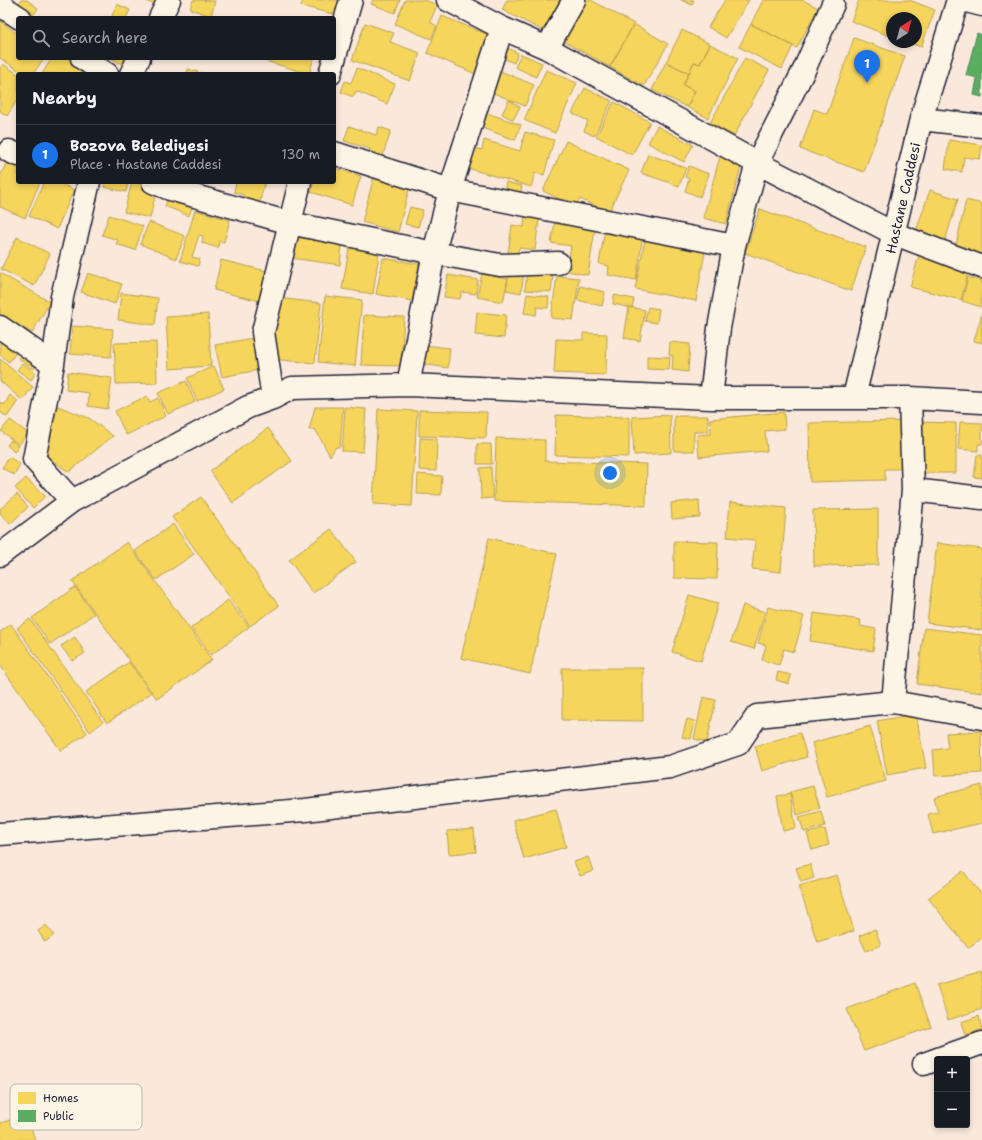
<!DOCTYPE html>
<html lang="en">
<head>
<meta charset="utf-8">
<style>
	body { margin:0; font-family:"Shantell Sans",sans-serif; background:#242831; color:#f1f3f6 }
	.controls { position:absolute; right:12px; bottom:12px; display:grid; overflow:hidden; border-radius:4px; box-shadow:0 2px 6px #0003 }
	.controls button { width:36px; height:36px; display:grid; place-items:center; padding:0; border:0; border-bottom:1px solid #363941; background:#171b24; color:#f1f3f6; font:20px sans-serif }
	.compass { position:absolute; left:886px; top:12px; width:36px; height:36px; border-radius:50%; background:#171b24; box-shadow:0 2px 6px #0003; rotate:36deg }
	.you { position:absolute; left:610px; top:473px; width:14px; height:14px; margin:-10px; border:3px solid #fff; border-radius:50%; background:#1a73e8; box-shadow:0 0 0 6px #1a73e833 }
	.badge { display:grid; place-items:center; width:26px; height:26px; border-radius:50%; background:#1a73e8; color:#fff; font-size:13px; font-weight:700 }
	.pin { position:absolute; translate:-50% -33px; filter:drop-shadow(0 1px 2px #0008) }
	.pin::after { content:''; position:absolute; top:21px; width:14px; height:12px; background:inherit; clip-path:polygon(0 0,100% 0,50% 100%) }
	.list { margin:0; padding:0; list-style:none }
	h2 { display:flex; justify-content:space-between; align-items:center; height:52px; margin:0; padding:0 16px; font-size:17px }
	h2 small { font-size:13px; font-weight:400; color:#9ea1a6 }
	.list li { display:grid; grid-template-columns:26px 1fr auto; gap:12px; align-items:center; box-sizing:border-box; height:60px; padding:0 16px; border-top:1px solid #363941 }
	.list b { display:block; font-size:15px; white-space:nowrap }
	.list p { margin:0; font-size:13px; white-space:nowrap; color:#9ea1a6 }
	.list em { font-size:13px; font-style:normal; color:#9ea1a6 }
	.icon { flex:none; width:22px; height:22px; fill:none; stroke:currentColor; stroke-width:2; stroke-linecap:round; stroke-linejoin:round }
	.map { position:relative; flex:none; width:982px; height:1140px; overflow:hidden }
	.search { position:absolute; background:#171b24; box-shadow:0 2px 6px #0003; left:16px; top:16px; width:320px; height:44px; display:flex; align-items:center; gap:10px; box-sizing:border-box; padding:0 14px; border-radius:4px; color:#9ea1a6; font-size:15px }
	.panel { position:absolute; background:#171b24; box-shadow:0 2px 6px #0003; left:16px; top:72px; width:320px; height:112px; border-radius:4px }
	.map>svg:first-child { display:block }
	.homes { fill:#f6d55c; stroke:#b69f52 }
	.public { fill:#5aae61; stroke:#498456 }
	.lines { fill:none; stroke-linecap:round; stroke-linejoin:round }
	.minor-casing { stroke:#22223b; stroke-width:25 }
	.minor { stroke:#fcf5e5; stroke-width:22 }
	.labels { text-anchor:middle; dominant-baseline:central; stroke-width:4; stroke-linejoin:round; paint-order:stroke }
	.street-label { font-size:14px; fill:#22223b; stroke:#fcf5e5 }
	.key { fill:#fcf5e5; stroke:#bbb6b2; stroke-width:1 }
	.key-label { font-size:11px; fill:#22223b }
</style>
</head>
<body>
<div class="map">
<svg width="982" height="1140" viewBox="0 0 982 1140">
	<rect width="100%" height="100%" fill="#fae9db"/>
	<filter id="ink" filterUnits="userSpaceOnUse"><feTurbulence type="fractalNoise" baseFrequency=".025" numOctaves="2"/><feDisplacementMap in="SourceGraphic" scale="8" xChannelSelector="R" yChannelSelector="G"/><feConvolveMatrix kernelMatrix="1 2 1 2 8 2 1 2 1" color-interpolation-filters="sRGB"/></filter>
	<g filter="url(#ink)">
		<path class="homes" d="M21 0H27L38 8 33 16 17 5Z
			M144 0H160L157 6Z
			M193 0 215 1 211 16 190 9Z
			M303 0H345L341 16 301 6Z
			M373 0H400L395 13 371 4Z
			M405 0H425L437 5 430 22 437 26 431 39 395 24Z
			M507 0H563L546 32 502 10Z
			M582 0H591L634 24 610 67 560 39Z
			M681 0H694L692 5Z
			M725 0H749L726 38 708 27Z
			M763 0H803L818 8 797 48 751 24Z
			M859 0H909L935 10 921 47 907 42H916V18H892V37L851 21Z
			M117 4 130 10 126 18H111Z
			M442 16 494 37 478 75 427 53Z
			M0 21 18 34V58H44L33 74H24L0 58Z
			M365 23 394 33 390 42 420 53 410 81 352 60Z
			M634 24 668 44 644 86 610 67Z
			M751 24 793 46 782 69 739 47Z
			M682 30 710 44 700 64 694 62 689 73 666 62Z
			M854 38 905 56 864 172 800 149 814 109 827 114Z
			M710 44 738 58 708 118 687 107 695 91 683 85 694 62 700 64Z
			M504 46 518 53 514 63 500 57Z
			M521 54 542 63 536 77 515 67Z
			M52 58H68L94 74H42Z
			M111 58H130L125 66Z
			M266 58H314L309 74 265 61Z
			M745 58 769 70 734 136 710 123Z
			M666 62 689 73 683 85 695 91 687 107 652 90Z
			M3 64 18 74V99L7 116 0 111V68Z
			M357 68 395 84 387 104 356 91 353 97 341 92 345 81 351 83Z
			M493 68 534 85 525 106 484 89Z
			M188 69 204 74H187Z
			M546 70 577 83 555 133 524 120Z
			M585 88 612 101 594 136 584 131 588 121 572 113Z
			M509 100 520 107 513 120 502 114Z
			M614 102 650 122 632 155 596 136Z
			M479 110 521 125 515 140 474 125Z
			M349 126 376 135 379 127 391 131 381 161 368 156 370 149 344 141Z
			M657 126 693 145 684 162 648 143Z
			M525 132 554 140 544 175 535 173 531 187 464 167 470 147 482 150 484 140 520 151Z
			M949 140 982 145 980 159 964 157 962 172 945 169Z
			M566 141 629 170 609 212 580 199 576 207 543 191Z
			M648 154 686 168 679 186 641 173Z
			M720 156 742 162 726 224 703 218Z
			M7 161 18 165V182H40L25 218 0 207V177Z
			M689 166 709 174 700 197 685 191 689 179 685 177Z
			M334 168 361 176 352 205 311 192 314 182H334Z
			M374 176 410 185 398 232 362 222Z
			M44 182H58L74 190 57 229 29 216Z
			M105 182H128L126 192 104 187Z
			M132 182 157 188 150 218 124 212Z
			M236 182H265L257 212 241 208 244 195 234 192Z
			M506 182 522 186 520 195 504 191Z
			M930 190 958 199 944 244 915 234Z
			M170 193 194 202 189 216 165 206Z
			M966 200 982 204V257L955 250Z
			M410 207 423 210 418 227 405 224Z
			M760 209 866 247 851 291 745 253Z
			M195 210 230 220 224 242 219 241 218 248 202 243 203 236 199 235 192 257 200 259 198 266 180 261Z
			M525 210 540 212 535 250 519 248 517 255 508 254 512 225 524 227Z
			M109 215 143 226 135 250 116 244 118 240 102 235Z
			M149 222 185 236 176 259 140 244Z
			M555 222 595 229 588 275 567 271 571 246 551 243Z
			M605 229 643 235 636 280 608 275 609 266 599 264Z
			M17 237 50 254 34 286 1 269Z
			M295 237 342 244 340 265 291 258Z
			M645 240 705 252 696 301 635 289Z
			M350 243 380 247 373 294 342 289Z
			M919 255 969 269 961 300 910 287Z
			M383 258 419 264 412 301 376 294Z
			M221 260 271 272 264 302 214 290Z
			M509 271 524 272 521 293 506 290Z
			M527 272 553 275 551 292 525 290Z
			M0 273 50 302 32 333 0 315Z
			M88 273 122 284 115 304 81 292Z
			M482 274 508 279 503 302 477 297Z
			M448 275 478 280 476 294 462 292 460 299 444 297Z
			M557 276 579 278 573 320 551 318Z
			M968 277 982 281 981 307 962 301Z
			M580 286 605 292 602 306 577 300Z
			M121 293 158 298 155 325 118 320Z
			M527 294 549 297 548 308 537 307 536 315 524 313Z
			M614 295 634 299 632 308 613 304Z
			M325 296 362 300 355 366 318 362Z
			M276 298 321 303 315 363 270 359Z
			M629 307 645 310 640 341 624 338Z
			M648 307 659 309 657 323 645 321Z
			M477 312 506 315 504 338 475 335Z
			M982 313V343L974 341Z
			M208 314 211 366 169 369 166 317Z
			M364 315 404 317 401 366 361 365Z
			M72 326 113 329 111 357 70 354Z
			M583 333 607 334 606 375 554 373 556 339 583 340Z
			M0 335 19 349 9 362 0 355Z
			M258 337 264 369 222 377 215 345Z
			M156 342 157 383 116 384 114 343Z
			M670 342 690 344 688 372 672 370 673 356 669 355Z
			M425 345 450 348 448 368 423 364Z
			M23 352 38 363 34 369 18 358Z
			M647 356 670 357 669 370 647 369Z
			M0 359 33 387 22 400 0 381Z
			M22 363 36 373 31 380 17 370Z
			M214 366 224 389 197 401 187 378Z
			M68 372 112 378 108 409 88 406 89 393 66 390Z
			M186 381 195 402 168 414 158 393Z
			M10 395 18 401 7 417 0 412V402L4 405Z
			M147 396 150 402 158 398 166 416 126 435 115 411Z
			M55 405 89 418 113 436 69 472 46 456Z
			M315 407H343L340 447H336L330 456 315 429 309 430Z
			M345 407 366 409 363 452 342 451Z
			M378 409 417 411 412 506 373 504Z
			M419 410 487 412 486 438 419 436Z
			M784 412 785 429 765 431 767 451 699 457 697 435 711 434 710 419Z
			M556 415 629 417V457L555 455Z
			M670 415 671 453 634 455 632 417Z
			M674 416H708V432H694V451H674Z
			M10 420 28 433 19 445 1 431Z
			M901 421 902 469H885V480L810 482 809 423Z
			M920 422 956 423V473H919Z
			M960 422 982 423V444H978V451L958 449Z
			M268 428 292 461 233 503 210 471Z
			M420 438 437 439 436 471 419 470Z
			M496 438 545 440V461L647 464 646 506 494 501Z
			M11 440 19 447 14 452 7 445Z
			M477 444H491L492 464H477Z
			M977 455H982V478L974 477Z
			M9 457 20 464 14 475 2 468Z
			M491 467 493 498 481 499 480 468Z
			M418 474 442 476 441 495 417 494Z
			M26 478 45 496 33 508 15 488Z
			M17 494 28 507 10 524 0 513V509Z
			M201 497 279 606 250 626 172 517Z
			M699 500 700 517 672 519 671 503Z
			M730 502 786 508 781 572 752 569 755 540 727 537Z
			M878 509V565L814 566 813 510Z
			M173 524 194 554 156 580 135 551Z
			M331 529 356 562 313 593 289 560Z
			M489 538 557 554 530 674 461 658Z
			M674 541 718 542 717 579 674 578Z
			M127 542 212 660 157 699 72 581Z
			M937 543 982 549V630L927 623Z
			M75 587 94 614 50 644 32 618Z
			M689 595 718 603 701 661 672 652Z
			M228 600 249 627 211 655 191 628Z
			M743 605 765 612 754 649 731 642Z
			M768 607 804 616 794 652 784 649 779 665 762 660 766 645 758 643Z
			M814 613 861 620 860 626 876 629 873 651 810 641Z
			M30 619 103 722 90 732 17 628Z
			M11 624 87 733 61 751 0 665V632Z
			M924 628 982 635V693L917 684Z
			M75 637 85 653 72 661 61 646Z
			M129 662 151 693 107 723 86 692Z
			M562 668H643V721L562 720Z
			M778 672 791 675 789 684 776 680Z
			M703 697 716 700 707 742 694 739Z
			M916 714 926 768 887 775 877 721Z
			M687 719 695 721 691 739 682 737Z
			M870 726 886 781 827 797 812 743Z
			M981 731 982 773 935 776 933 750 948 748 946 733Z
			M800 733 807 757 762 771 755 746Z
			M982 785V823L933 834 928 814 938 812 934 797Z
			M813 786 820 808 797 815 790 792Z
			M790 794 796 828 783 831 777 796Z
			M556 809 566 847 524 859 513 820Z
			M821 811 825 826 804 832 799 817Z
			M474 829 476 852 449 854 447 831Z
			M825 829 829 845 812 850 807 833Z
			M588 857 593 871 580 876 574 862Z
			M810 864 814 878 801 882 796 868Z
			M963 871 982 895V937L968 948 928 898Z
			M837 875 854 931 817 942 799 886Z
			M46 925 54 935 45 942 38 931Z
			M875 929 881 945 866 951 859 936Z
			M982 972V1009L948 1020 937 985Z
			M915 983 931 1027 864 1051 847 1009Z
			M979 1016 982 1030 965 1035 961 1022Z
			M27 1115 35 1140H0V1123Z"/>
		<path class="public" d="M977 33 982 35V97L974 95 977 78 966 75Z"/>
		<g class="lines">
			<defs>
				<path id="minor" d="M448 0 502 28 547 48 757 163 895 234 982 267
					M963 0 982 5
					M0 5 20 18
					M160 18 169 0
					M547 48 574 0
					M82 58 107 74
					M131 74 139 58
					M330 74 351 0
					M921 119 982 126
					M9 151 18 155
					M334 153 450 190 734 246
					M153 182 170 189 290 223 434 253 500 265 558 263
					M0 327 53 364
					M408 385 434 253 450 190 502 28
					M854 397 921 119 958 0
					M273 398 263 332 300 182
					M711 398 719 328 734 246 757 163 804 70 833 4
					M910 398 913 490
					M72 501 34 459 53 364 62 297 89 182
					M0 555 72 501 248 407 273 398 292 388 408 385 711 398H910L982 402
					M893 702 913 490 982 498
					M0 834 305 810 670 767 738 744 757 716 893 702 982 718
					M924 1064 982 1043"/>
			</defs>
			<use href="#minor" class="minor-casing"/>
			<use href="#minor" class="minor"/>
		</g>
	</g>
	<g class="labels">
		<g class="street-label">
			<text transform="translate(903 198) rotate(-77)">Hastane Caddesi</text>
		</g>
	</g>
	<rect x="10" y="1084" width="132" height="46" rx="6" class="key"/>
	<rect x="18" y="1092" width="18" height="12" fill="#f6d55c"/>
	<rect x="18" y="1110" width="18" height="12" fill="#5aae61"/>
	<g class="key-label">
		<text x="43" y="1102">Homes</text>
		<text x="43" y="1120">Public</text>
	</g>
</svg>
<div class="controls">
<button>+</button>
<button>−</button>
</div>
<svg class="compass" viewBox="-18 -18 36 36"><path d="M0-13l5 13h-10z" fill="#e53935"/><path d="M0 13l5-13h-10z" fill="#9ea1a6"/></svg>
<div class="you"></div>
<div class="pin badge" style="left:867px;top:83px">1</div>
<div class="search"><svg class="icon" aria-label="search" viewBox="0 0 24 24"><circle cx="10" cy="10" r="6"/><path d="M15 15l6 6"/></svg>Search here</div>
<section class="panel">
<h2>Nearby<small></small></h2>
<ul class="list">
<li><span class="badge">1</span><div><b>Bozova Belediyesi</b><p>Place · Hastane Caddesi</p></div><em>130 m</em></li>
</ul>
</section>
</div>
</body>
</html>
